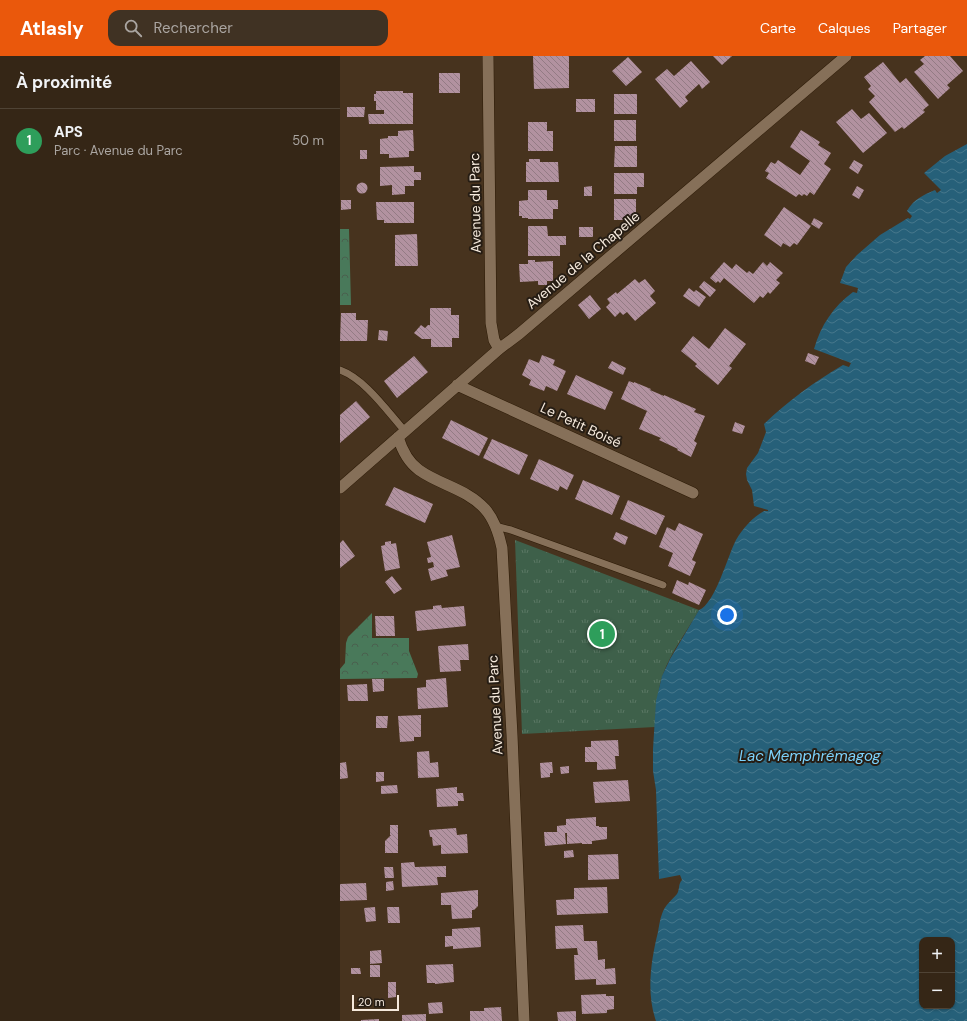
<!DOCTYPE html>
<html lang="fr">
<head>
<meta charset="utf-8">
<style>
	body { margin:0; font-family:"DM Sans",sans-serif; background:#403223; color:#f1f3f6 }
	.controls { position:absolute; right:12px; bottom:12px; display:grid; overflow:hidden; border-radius:8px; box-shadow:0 1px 3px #0004 }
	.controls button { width:36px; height:36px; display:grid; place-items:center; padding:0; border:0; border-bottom:1px solid #4f4335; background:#352616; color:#f1f3f6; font:20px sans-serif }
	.scale { position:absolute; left:12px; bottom:10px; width:47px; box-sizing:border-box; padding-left:4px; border:2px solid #f5e9dc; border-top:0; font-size:11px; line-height:14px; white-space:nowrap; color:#f5e9dc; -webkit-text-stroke:3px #261d14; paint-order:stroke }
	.you { position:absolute; left:387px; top:559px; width:14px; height:14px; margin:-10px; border:3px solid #fff; border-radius:50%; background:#1a73e8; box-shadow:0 0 0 6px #1a73e833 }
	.badge { display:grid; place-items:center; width:26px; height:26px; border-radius:50%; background:#ea580c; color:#fff; font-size:13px; font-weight:700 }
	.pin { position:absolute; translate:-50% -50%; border:2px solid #fff; box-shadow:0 1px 4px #0006 }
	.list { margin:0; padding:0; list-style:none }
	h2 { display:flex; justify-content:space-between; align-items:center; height:52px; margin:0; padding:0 16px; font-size:17px }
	h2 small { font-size:13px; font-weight:400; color:#aaa5a1 }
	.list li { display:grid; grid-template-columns:26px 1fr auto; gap:12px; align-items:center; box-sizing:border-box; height:64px; padding:0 16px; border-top:1px solid #4f4335 }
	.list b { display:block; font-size:15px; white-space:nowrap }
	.list p { margin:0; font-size:13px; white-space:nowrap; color:#aaa5a1 }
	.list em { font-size:13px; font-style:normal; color:#aaa5a1 }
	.icon { flex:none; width:22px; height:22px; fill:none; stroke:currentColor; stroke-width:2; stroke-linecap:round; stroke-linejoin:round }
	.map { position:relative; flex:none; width:627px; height:965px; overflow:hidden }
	header { display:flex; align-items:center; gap:24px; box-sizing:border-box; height:56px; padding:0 20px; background:#ea580c; color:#fff }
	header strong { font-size:19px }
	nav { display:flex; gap:22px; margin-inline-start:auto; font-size:14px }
	.search { width:280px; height:36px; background:#403223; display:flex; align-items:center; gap:10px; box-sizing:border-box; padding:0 14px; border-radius:12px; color:#aaa5a1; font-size:15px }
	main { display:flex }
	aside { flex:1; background:#352616 }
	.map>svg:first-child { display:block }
	.forest { fill:url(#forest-crowns) }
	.park { fill:url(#park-tufts) }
	.water { fill:url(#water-waves); fill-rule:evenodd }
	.building { fill:url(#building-back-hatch) }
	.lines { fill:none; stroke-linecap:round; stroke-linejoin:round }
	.service-casing { stroke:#2c1a06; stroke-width:8 }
	.minor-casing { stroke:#2c1a06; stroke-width:12 }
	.service { stroke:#867059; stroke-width:7 }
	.minor { stroke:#867059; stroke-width:11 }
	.labels { text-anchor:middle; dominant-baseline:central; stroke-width:4; stroke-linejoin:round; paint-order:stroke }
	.street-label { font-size:14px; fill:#f5e9dc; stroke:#261d14 }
	.water-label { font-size:15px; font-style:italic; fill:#7cd2fc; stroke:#261d14 }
</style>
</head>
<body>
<header>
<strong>Atlasly</strong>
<div class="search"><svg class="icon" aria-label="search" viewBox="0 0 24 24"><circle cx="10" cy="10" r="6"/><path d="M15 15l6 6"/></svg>Rechercher</div>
<nav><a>Carte</a><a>Calques</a><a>Partager</a></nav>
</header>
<main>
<aside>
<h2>À proximité<small></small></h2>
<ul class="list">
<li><span class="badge" style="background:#2e9e5b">1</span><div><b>APS</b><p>Parc · Avenue du Parc</p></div><em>50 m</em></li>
</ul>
</aside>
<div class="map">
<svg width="627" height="965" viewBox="0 0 627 965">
	<defs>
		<pattern id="forest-crowns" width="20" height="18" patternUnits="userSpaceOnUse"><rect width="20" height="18" fill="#49795a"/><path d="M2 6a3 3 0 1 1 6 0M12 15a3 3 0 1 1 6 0" fill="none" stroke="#4a604e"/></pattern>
		<pattern id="park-tufts" width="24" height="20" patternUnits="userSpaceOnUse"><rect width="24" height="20" fill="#3e604a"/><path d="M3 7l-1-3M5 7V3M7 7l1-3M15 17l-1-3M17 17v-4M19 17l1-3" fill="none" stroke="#5a7764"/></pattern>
		<pattern id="water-waves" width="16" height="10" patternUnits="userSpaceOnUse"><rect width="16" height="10" fill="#266079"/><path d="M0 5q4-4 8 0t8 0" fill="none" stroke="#46778b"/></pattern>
		<pattern id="building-back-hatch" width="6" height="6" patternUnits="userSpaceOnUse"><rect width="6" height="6" fill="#b292a0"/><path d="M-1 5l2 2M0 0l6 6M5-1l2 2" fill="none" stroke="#937b84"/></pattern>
	</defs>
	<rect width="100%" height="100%" fill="#47331e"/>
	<path class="forest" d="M0 173H9L11 249H0Z
		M32 557V582H69V595L78 618 77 622 0 623V613L5 607 6 587 8 581Z"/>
	<path class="park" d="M175 484 359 554C347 575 331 596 323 618 318 632 315 656 315 671L182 678Z"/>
	<path class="water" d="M627 88V965H316C306 937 311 904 318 876 319 870 320 863 322 858 325 849 331 845 337 838 340 833 338 828 342 824L340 819 319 823 316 734 313 715V693L316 645 322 620 330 603 359 554C375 548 388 499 396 484 403 472 412 462 424 455H428V454L414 450 412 434 407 424 406 418 407 412 418 397 426 376 424 368C448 345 474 326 503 309L509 311 511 307 474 293C481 269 493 251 513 236L517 237 518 232 500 227 506 211 517 199 540 179 568 162 570 163 572 160 567 155C573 144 583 139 595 134L597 137 601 134 584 117 605 100ZM582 884H612V950H582Z"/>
	<path class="building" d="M193 0H229V32L194 33Z
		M373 0H392L382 9Z
		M585 0H610L623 15 607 29 610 32 598 43 574 16 584 8 580 4Z
		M288 1 302 16 286 30 272 15Z
		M351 5 370 26 362 33 359 28 345 41 348 45 340 52 315 23 327 13 334 20Z
		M543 6 560 27 566 22 589 49 583 54 585 56 564 73 562 71 555 76 529 46 535 40 528 33 531 30 524 21Z
		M99 17H120V37H99Z
		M36 35H63V37H73V68H29L28 58H44V54H36V45H34V38H36Z
		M274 38H297V58H274Z
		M236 43H255V56H236Z
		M7 51H25L24 61H7Z
		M512 53 521 63 529 57 547 77 523 97 496 66Z
		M274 64H296V85H274Z
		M188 66H207V75H213V95H188Z
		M73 74 74 95H69V101L49 102V98H40V83L48 82V80H58V75Z
		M461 74 480 86 478 89 491 97 484 108 491 113 474 139 470 136 467 140 464 138 462 140 459 138 456 141 426 122 429 117 425 115 431 106 435 108 438 104 460 119 470 105 450 91Z
		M275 90H297V111H274Z
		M20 94H27V103H20Z
		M189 103H200V106H218L219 126H186V106H189Z
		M514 104 523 109 518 118 509 112Z
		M74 110V116H81V124H74V130H65V138L52 139V129L40 130V111Z
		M274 117H304V131H297V138H274Z
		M16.5 132a5.5 5.5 0 1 1 11 0a5.5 5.5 0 1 1-11 0Z
		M252 130V140H244V131Z
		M517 130 524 134 519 143 512 139Z
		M188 134H207V144H218V153H213V163H188V162H182V160H179V145L188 144Z
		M274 143H296V164H274Z
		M1 144H11V153L1 154Z
		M36 146H74V167H44V164H37Z
		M444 151 471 170 457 189 454 187 450 191 443 187 441 191 424 179Z
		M474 162 483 167 479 173 471 168Z
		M188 170H207L208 180H226V189H220V200H188Z
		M239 171H253V181H239Z
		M77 178 78 210H55V179Z
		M188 204H195V206L213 205V225H207V229H198V225L180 226 179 208H188Z
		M384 206 392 213 396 208 407 217 409 215 413 218 423 206 427 210 430 206 443 217 436 224 440 227 430 238 428 236 423 242 420 240 414 247 384 222 380 227 378 225 376 227 370 222Z
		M295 223 299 227 305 223 315 235 310 240 316 247 295 265 287 256 283 259 280 256 275 261 266 251 270 247 267 243 276 236 277 238Z
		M364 225 376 234 370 241 359 231Z
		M349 232 354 236 356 234 366 241 359 251 343 240Z
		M250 239 261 253 249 263 238 249Z
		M90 252H111V259H119V282H112V291H91V283H82L74 277 81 269 85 272 88 269H90Z
		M1 257H16V264H28L27 285H0Z
		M385 272 406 288 389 310 392 312 378 329 355 310 357 308 341 295 353 280 369 293Z
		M39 274 48 275 47 285 38 284Z
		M468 297 479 301 475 309 465 305Z
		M202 299 215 304 213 309 226 315 217 335 206 330 204 335 189 329 191 324 182 319 189 303 199 307Z
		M74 300 88 316 57 342 44 325Z
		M272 305 286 312 283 319 268 312Z
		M236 319 273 336 265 354 227 338Z
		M289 325 294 327V326L311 333 310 334 324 340V339L356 353 354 356 365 360 354 385 357 387 351 401 337 394 338 393 319 384 321 382 299 373 307 355 281 343Z
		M16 345 30 361 0 387V359Z
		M111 364 148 382 139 400 102 382Z
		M395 366 405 370 402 378 392 375Z
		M152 383 188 399 179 419 143 402Z
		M199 403 234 419 227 434 220 430 218 435 190 423Z
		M243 424 280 440 272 459 235 443Z
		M54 431 93 448 85 467 45 449Z
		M288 444 325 460 316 479 280 463Z
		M339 467 363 478 352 504 356 506 350 520 328 510 333 497 319 491 327 471 335 475Z
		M276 476 288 481 285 489 273 483Z
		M112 479 120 511 106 514 108 520 91 525 88 513 94 511 93 506 88 507 87 502 91 501 87 486Z
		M3 484 15 500 0 512V487Z
		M51 485V488L56 487 60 512 45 515 41 490 45 489V486Z
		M52 520 62 533 54 538 45 526Z
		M337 524 348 529 349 526 366 534 359 549 332 537Z
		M101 549 102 552 124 550 126 570 77 575 75 555 93 553V550Z
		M35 560H54L55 580H36Z
		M128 588 129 604H120L121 615 100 616 98 590Z
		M106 622 108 651 78 653 77 632 86 631V624Z
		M32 623H44V635L33 636Z
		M27 628 28 645H8L7 629Z
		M81 659V681H74V685L60 686 58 660Z
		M36 660H48L47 672H36Z
		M278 684 279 700H275L276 713 257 714V706H245V691H251V685Z
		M89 695 90 707 98 706 99 721 78 722 77 696Z
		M6 706 8 722 0 723V707Z
		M212 706 213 717H210V721L201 722 200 707Z
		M229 710V717L221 718 220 711Z
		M36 716H44V725L36 726Z
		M288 724 290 745 255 747 253 726Z
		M57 729 58 737 41 738V730Z
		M117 731V737H123L124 745H118V750L97 751 96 733Z
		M256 761V770H259V771H267V783L252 785V788H242V787L227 788V777H225L226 788 205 790 204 776H217V770L226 769V763Z
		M50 769H58V797H45V785L51 779H50Z
		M116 772 117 779 127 778 128 797 101 798V789L93 790 92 781H90L89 774Z
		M233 794 234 801 224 802V795Z
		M278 798 279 823 248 824V799Z
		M74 806 75 811 106 810V821H97L98 829 62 831 61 807Z
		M44 811H53L54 822H45Z
		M53 825 54 834 46 835V826Z
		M26 827 27 844 0 845V828Z
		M267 831 268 857 217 859 216 844 234 843V832Z
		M138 834V850L134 854H132V862L112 863 111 849H101V837Z
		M35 851 36 865 26 866 24 852Z
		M47 851H59L60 867H48Z
		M243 869 244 885H257L258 904 265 903V913L275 912 276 928 256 929V923L235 924 234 899H238L237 892 216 893 215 870Z
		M140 871 141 891 113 893V890L105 891V880H112V873Z
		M41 894 42 907 30 908V895Z
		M113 908 114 926 95 928V927H87L86 909Z
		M30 909H40V921H30Z
		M11 912H20L21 918H11Z
		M48 926H56V941L48 942Z
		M266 938V940H274V953L267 954V957L242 958 241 939Z
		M102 946 103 957 89 958 88 947Z
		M161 951 162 965H130V955H144V952Z
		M236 955V965H218L217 956Z
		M86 958V965H62V959Z
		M39 963V965H21V964Z"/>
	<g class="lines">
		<defs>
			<path id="service" d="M0 314C25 323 47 355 65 375
				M155 470 171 474 323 529"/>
			<path id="minor" d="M148 0 151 267 154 284 159 293
				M117 329 353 437
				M58 381C62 394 68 406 79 414 100 429 127 433 145 453 155 464 159 478 162 492L172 679 184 965
				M0 432 159 293 179 278 506 0"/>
		</defs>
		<use href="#service" class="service-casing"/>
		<use href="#minor" class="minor-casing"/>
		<use href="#service" class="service"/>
		<use href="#minor" class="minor"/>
	</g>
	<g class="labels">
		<g class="street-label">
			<text transform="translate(135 147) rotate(-91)">Avenue du Parc</text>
			<text transform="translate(243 204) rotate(-40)">Avenue de la Chapelle</text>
			<text transform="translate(241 369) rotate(25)">Le Petit Boisé</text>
			<text transform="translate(155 649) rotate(-93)">Avenue du Parc</text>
		</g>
		<g class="water-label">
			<text x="470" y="700">Lac Memphrémagog</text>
		</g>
	</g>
</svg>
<div class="controls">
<button>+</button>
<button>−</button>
</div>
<div class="scale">20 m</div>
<div class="you"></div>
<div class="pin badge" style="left:262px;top:578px;background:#2e9e5b">1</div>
</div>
</main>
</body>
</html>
